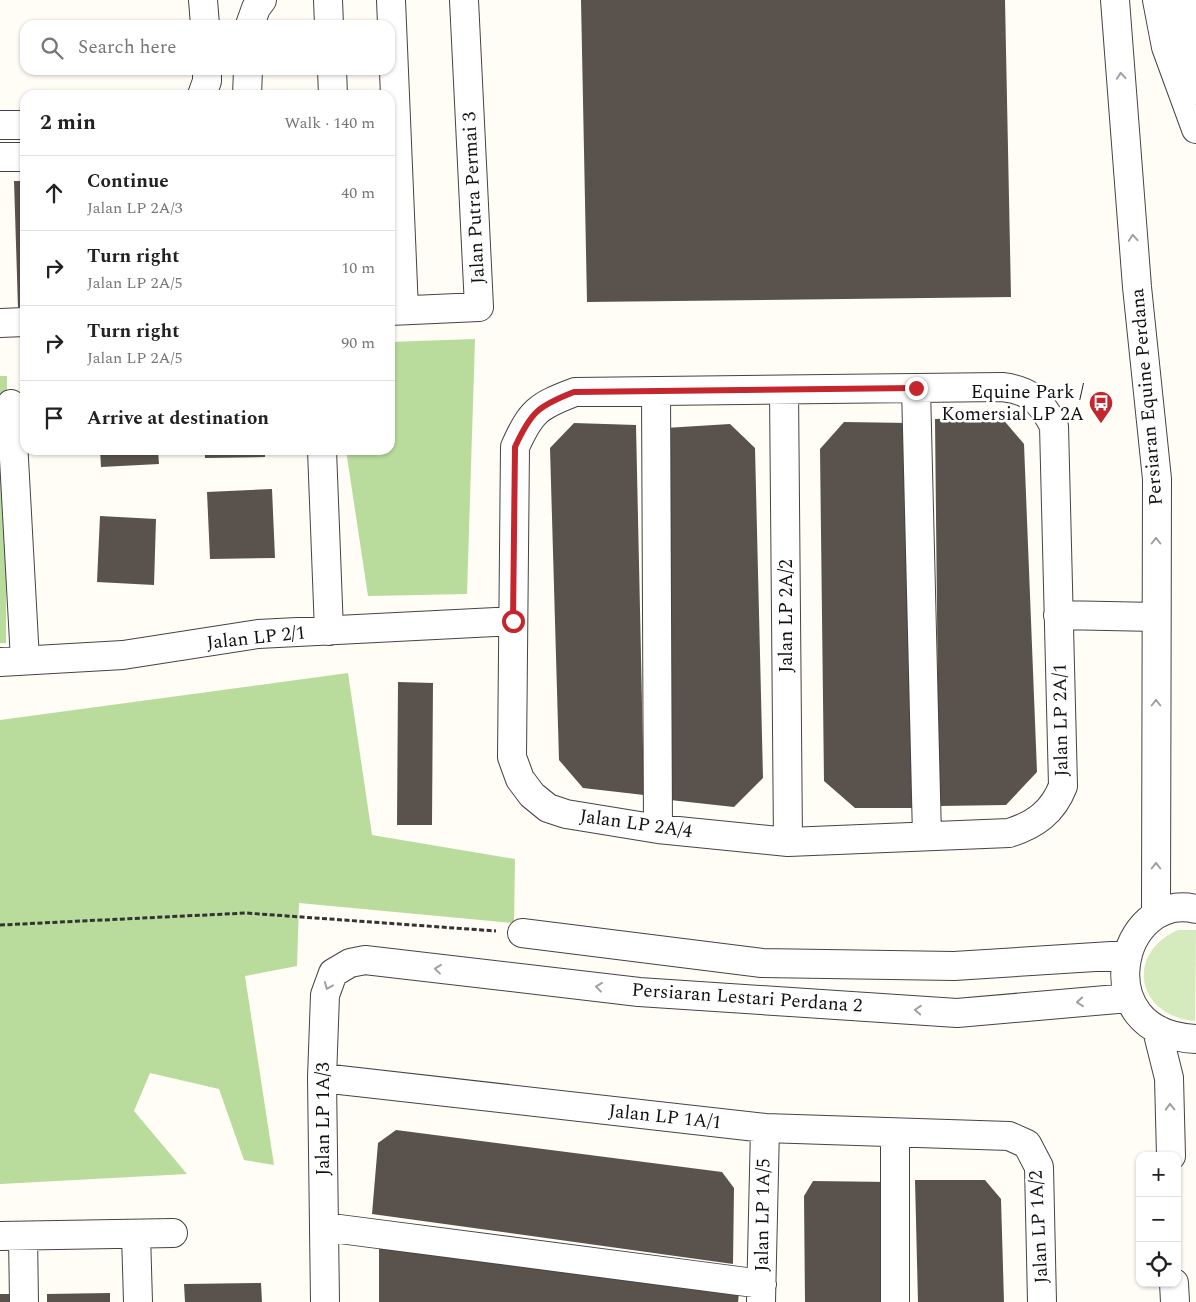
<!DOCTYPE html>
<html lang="en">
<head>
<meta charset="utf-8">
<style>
	body { margin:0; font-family:Spectral,serif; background:#f6f6f6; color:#222 }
	.controls { position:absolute; right:15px; bottom:15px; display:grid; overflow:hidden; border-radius:10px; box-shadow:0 1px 4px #0004 }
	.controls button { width:45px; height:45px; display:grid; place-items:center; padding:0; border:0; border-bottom:1px solid #e0e0e0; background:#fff; color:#222; font:25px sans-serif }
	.stop { position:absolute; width:15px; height:15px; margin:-11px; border:4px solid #c4262e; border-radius:50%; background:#fff }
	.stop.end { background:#c4262e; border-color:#fff; box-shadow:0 1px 5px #0008 }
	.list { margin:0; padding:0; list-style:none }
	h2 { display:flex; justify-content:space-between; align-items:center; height:65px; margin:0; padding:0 20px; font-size:21px }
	h2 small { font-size:16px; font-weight:400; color:#767676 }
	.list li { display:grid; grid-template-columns:32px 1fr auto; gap:15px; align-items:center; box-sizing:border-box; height:75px; padding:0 20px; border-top:1px solid #e0e0e0 }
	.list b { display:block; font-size:19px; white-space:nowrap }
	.list p { margin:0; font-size:16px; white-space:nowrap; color:#767676 }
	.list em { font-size:16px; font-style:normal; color:#767676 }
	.icon { flex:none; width:28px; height:28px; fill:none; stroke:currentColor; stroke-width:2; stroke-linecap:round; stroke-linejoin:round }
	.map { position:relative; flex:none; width:1196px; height:1302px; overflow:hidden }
	.search { position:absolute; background:#fff; box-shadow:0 1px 4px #0004; left:20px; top:20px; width:375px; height:55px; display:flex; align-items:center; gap:12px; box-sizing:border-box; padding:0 18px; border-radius:15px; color:#767676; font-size:19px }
	.panel { position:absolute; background:#fff; box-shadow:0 1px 4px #0004; left:20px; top:90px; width:375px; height:365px; border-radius:15px }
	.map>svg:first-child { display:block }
	.green { fill:#d5ebbd }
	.forest { fill:#b9dc9c }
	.building { fill:#5a524d }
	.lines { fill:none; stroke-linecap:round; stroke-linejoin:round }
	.minor-casing { stroke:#444; stroke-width:30 }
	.path { stroke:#333; stroke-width:3; stroke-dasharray:5 2.5; stroke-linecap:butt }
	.minor { stroke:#fff; stroke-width:28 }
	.oneway { stroke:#a0a0a0 }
	.route { stroke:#c4262e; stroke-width:6 }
	.labels { text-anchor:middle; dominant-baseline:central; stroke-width:5; stroke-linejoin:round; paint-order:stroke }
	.street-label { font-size:19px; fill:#111; stroke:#fff }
	.poi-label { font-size:19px; fill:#111; stroke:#fff; text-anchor:end }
</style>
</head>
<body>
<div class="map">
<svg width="1196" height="1302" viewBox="0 0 1196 1302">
	<rect width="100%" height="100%" fill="#fffdf5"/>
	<path class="green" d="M1178 930H1196L1195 1021C1137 1016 1124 954 1178 930Z"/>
	<path class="forest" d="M475 339 467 594 368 596 346 450H390V342Z
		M0 376H7L6 643H0Z
		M348 673 372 835 515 859 514 923 299 903 297 966 245 976 274 1165 244 1160 219 1089 150 1073 134 1111 187 1174 0 1184V720Z"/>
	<path class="building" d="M581 0H1005L1011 297 587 302Z
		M14 181H25V307H18Z
		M1001 417 1024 444 1037 772 1006 805 939 806 935 419Z
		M844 422 910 423 913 808H855L824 781 820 449Z
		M574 423 636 425 644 795 583 788 559 760 550 448Z
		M730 424 755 448 763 778 734 807 670 800 665 428Z
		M100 450H158L159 464 101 467Z
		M205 450H265V457L205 458Z
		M272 489 275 558 210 559 207 492Z
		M100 516 156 519 154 585 97 582Z
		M398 682 433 683 432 825H397Z
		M396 1130 722 1172 734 1188 733 1264 372 1214 378 1143Z
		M915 1180H985L1001 1199 1004 1302H918Z
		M813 1181 891 1182V1302H805L804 1196Z
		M379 1243 739 1293 738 1302H379Z
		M261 1283 262 1302H185L184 1284Z
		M110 1293V1302H47V1294Z
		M0 1294H21V1302H0Z"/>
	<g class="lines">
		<defs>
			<path id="minor" d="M203 0 205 25
				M328 0 329 25
				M391 0 404 310
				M1115 0 1137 287 1157 479 1156 914
				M1157 0 1166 47 1196 129
				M1184 0 1193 91
				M250 25 256 8 262 0
				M332 70 333 95
				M202 95 207 81V70
				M247 95 248 70
				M0 125H25
				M0 157H25
				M390 311 479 307 464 0
				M0 323 25 322
				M1002 387C1030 390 1041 401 1054 426L1063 786C1053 812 1035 825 1009 833L788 842 658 829 566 814 548 808 532 795 520 779 512 757 515 447C531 411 538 406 575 392Z
				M916 388 927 836
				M784 390 788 842
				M656 391 658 829
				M11 404 25 660
				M322 450 329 631
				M1058 615 1156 617
				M0 662 123 655 258 634 513 621
				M1196 909C1120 890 1085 1034 1196 1039
				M522 933 762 963 954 966 1127 955
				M1157 1030 1169 1078 1171 1156
				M322 1078 765 1128 1009 1136 1027 1144 1039 1167 1042 1302
				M324 1227 762 1284
				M136 1234 138 1302
				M0 1236 173 1233
				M23 1236 24 1302
				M1174 1283 1175 1302
				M325 1302 322 1078 325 995 333 973 350 963 365 960 639 992 957 1013 1129 998
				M761 1302 765 1128
				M895 1302V1134"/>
		</defs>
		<use href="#minor" class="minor-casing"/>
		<path class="path" d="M0 925 246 913 496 931"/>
		<use href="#minor" class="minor"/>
	</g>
	<defs><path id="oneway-chevron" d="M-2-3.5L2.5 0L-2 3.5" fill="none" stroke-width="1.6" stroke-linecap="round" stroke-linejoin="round" transform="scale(1.25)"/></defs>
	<g class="oneway">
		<use href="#oneway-chevron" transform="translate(1121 76) rotate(-94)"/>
		<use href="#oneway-chevron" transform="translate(1133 238) rotate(-94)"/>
		<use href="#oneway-chevron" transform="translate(1156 541) rotate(-90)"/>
		<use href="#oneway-chevron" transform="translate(1156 703) rotate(-90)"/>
		<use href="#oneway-chevron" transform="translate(1156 866) rotate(-90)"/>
		<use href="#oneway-chevron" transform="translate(438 969) rotate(-173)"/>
		<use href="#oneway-chevron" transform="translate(328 986) rotate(112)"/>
		<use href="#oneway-chevron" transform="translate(599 987) rotate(-173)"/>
		<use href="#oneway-chevron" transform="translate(1080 1002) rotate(175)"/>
		<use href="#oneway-chevron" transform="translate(918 1010) rotate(-176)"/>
		<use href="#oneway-chevron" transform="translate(1170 1107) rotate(-91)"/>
	</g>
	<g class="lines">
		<path class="route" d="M513 621 515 447C531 412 538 406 574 392L916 388"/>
	</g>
	<defs>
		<symbol id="bus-pin" viewBox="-11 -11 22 30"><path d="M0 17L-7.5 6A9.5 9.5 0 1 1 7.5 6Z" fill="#c4262e" stroke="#fff"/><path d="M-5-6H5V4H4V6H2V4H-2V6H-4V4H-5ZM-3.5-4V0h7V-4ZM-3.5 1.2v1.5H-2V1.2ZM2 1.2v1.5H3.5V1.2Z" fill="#fff"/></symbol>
	</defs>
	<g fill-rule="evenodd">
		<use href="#bus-pin" x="1087" y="389" width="28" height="38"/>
	</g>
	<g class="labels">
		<g class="street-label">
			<text transform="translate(474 198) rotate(-93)">Jalan Putra Permai 3</text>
			<text transform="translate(1147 397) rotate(-95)">Persiaran Equine Perdana</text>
			<text transform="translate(786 616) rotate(-90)">Jalan LP 2A/2</text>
			<text transform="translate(256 638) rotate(-6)">Jalan LP 2/1</text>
			<text transform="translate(1061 720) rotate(-91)">Jalan LP 2A/1</text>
			<text transform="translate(636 824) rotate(8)">Jalan LP 2A/4</text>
			<text transform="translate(747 998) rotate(4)">Persiaran Lestari Perdana 2</text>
			<text transform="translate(665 1117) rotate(6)">Jalan LP 1A/1</text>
			<text transform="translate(323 1119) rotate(-90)">Jalan LP 1A/3</text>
			<text transform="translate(763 1215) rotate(-89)">Jalan LP 1A/5</text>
			<text transform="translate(1039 1227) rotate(-93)">Jalan LP 1A/2</text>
		</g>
		<g class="poi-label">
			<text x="1084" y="392">Equine Park /<tspan x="1084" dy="22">Komersial LP 2A</tspan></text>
		</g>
	</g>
</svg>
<div class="controls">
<button>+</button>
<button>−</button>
<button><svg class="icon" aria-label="locate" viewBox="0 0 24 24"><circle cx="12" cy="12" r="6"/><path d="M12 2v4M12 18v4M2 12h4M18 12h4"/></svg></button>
</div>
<div class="stop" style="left:513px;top:621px"></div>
<div class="stop end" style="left:916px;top:388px"></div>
<div class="search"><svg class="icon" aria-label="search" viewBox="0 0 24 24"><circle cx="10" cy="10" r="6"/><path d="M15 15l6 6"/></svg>Search here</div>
<section class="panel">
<h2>2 min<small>Walk · 140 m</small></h2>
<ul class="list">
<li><svg class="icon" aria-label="ahead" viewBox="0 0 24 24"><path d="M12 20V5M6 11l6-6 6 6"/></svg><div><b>Continue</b><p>Jalan LP 2A/3</p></div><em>40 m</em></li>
<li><svg class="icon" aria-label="right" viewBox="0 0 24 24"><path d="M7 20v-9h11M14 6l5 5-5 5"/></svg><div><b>Turn right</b><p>Jalan LP 2A/5</p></div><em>10 m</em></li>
<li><svg class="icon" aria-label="right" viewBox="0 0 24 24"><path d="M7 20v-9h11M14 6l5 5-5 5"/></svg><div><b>Turn right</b><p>Jalan LP 2A/5</p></div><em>90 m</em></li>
<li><svg class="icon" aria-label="arrive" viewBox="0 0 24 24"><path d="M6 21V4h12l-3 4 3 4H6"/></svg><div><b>Arrive at destination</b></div></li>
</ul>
</section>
</div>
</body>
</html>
